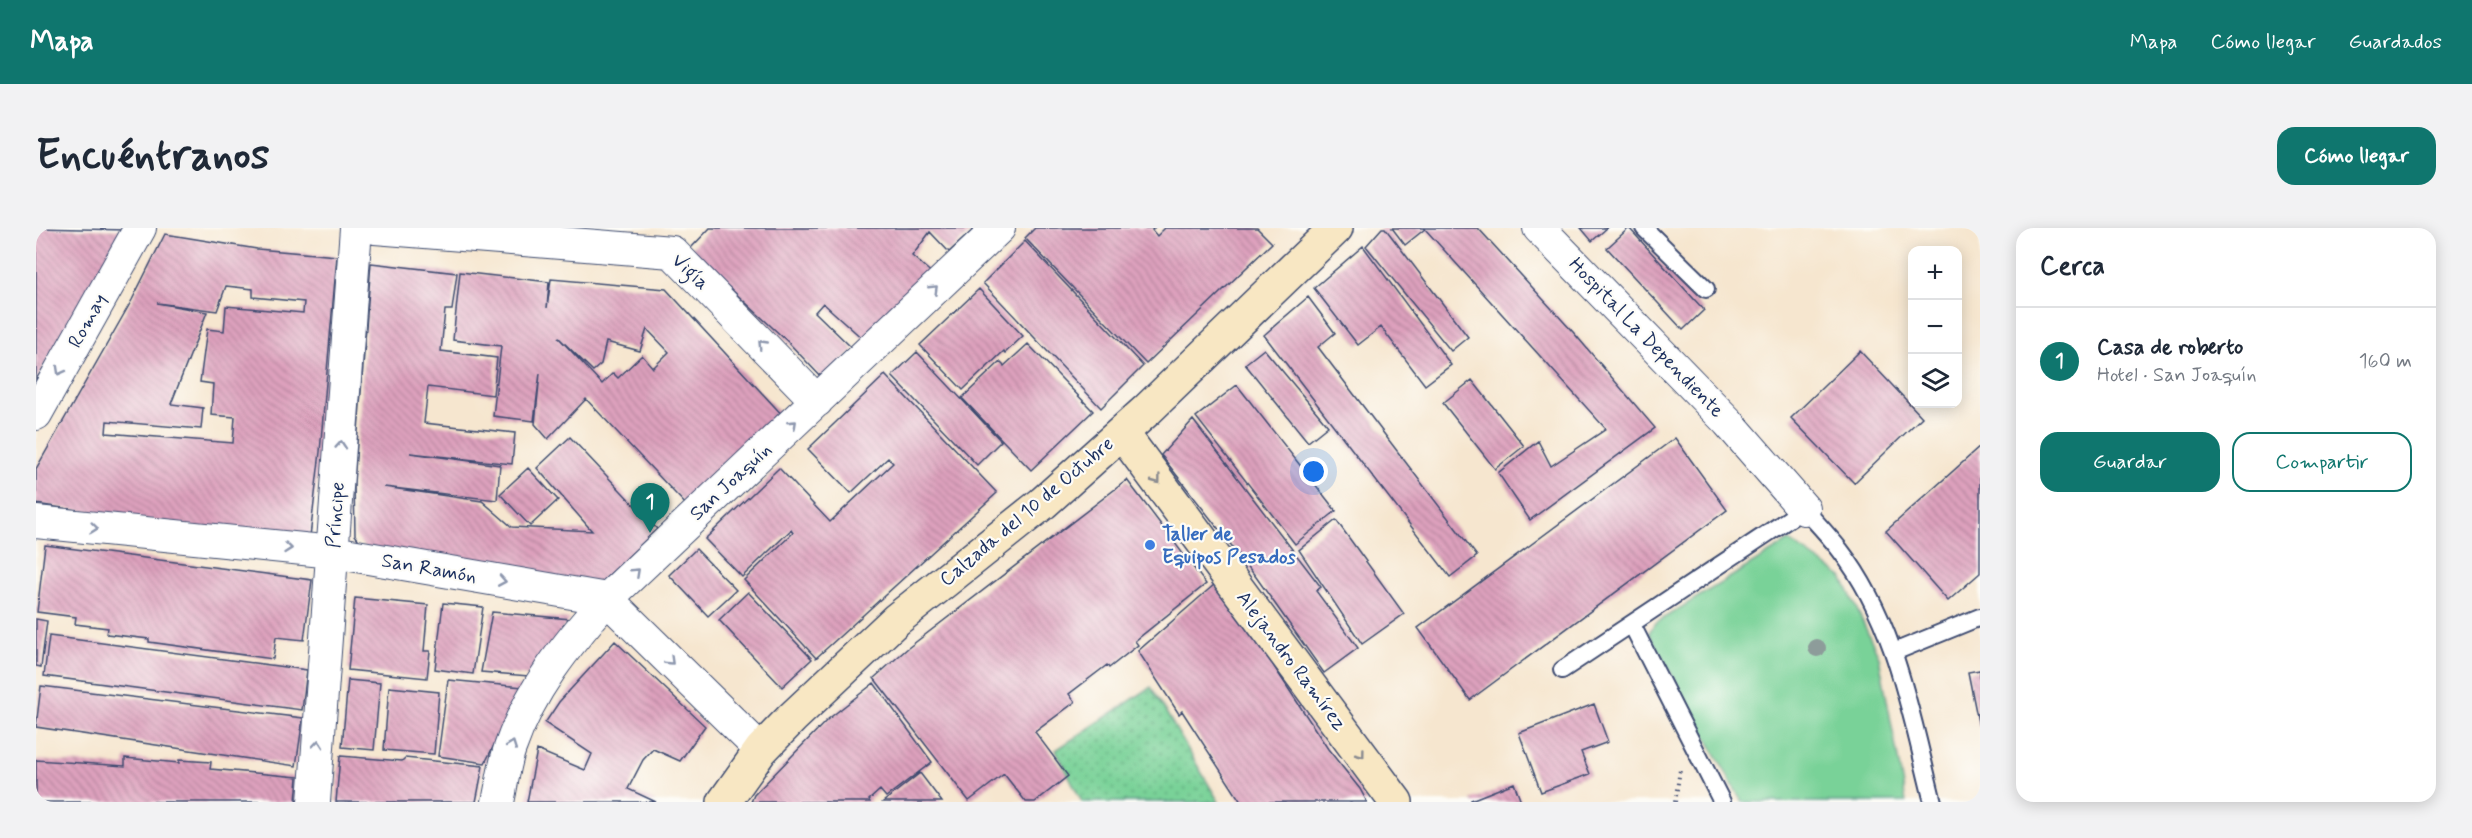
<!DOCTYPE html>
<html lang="es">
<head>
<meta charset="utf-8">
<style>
	body { margin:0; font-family:Mynerve,sans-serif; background:#f2f2f3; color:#1f2937 }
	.controls { position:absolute; right:18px; top:18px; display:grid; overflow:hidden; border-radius:12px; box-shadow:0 3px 15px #0003 }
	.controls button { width:54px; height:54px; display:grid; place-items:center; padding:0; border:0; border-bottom:2px solid #e0e1e3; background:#fff; color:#1f2937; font:30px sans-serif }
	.you { position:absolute; left:1278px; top:244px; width:21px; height:21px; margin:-15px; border:4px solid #fff; border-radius:50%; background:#1a73e8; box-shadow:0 0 0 9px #1a73e833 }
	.badge { display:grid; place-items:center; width:39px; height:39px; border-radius:50%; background:#0f766e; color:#fff; font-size:20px; font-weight:700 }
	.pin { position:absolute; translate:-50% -50px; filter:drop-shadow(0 2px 3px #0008) }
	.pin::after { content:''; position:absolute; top:32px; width:21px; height:18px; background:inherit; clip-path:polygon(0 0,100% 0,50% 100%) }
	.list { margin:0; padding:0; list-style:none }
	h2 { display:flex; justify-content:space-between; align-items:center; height:78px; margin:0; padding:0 24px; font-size:26px }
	h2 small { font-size:20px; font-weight:400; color:#747a83 }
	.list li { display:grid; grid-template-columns:39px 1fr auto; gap:18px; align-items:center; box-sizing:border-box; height:108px; padding:0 24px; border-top:2px solid #e0e1e3 }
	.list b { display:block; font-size:22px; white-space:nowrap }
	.list p { margin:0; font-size:20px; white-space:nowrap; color:#747a83 }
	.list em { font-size:20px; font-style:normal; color:#747a83 }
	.actions { display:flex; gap:12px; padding:18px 24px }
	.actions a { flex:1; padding:14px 0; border:2px solid #0f766e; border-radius:18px; text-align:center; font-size:21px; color:#0f766e }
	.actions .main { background:#0f766e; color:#fff }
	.icon { flex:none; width:33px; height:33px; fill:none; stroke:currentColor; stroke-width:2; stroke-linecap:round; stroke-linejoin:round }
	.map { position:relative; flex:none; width:1944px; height:574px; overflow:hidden; border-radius:18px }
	header { display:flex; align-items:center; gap:36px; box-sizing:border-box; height:84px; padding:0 30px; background:#0f766e; color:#fff }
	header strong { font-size:28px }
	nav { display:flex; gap:33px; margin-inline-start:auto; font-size:21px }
	.intro { display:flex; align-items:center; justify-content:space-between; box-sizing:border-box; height:144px; padding:0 36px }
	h1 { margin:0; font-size:42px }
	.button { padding:15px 27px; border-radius:18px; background:#0f766e; color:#fff; font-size:21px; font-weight:700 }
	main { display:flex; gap:36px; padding:0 36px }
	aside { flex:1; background:#fff; border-radius:18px; box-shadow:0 3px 15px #0003 }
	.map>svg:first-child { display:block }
	.grass { fill:url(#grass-dots); stroke:#4a807b; stroke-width:1.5 }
	.park { fill:#79d298; stroke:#4a807b; stroke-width:1.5 }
	.building { fill:url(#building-back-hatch); fill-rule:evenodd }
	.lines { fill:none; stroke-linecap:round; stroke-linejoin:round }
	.lane-casing { stroke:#3c4a6f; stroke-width:20 }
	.street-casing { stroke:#3c4a6f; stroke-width:34 }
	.secondary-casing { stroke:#3c4a6f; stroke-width:36 }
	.path { stroke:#3c4a6f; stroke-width:4; stroke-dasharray:1.5 4.5; stroke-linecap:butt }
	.lane { stroke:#fff; stroke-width:16 }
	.street { stroke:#fff; stroke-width:32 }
	.secondary { stroke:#f8e7c3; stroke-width:33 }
	.tree { fill:#8d9c9a }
	.oneway { stroke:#8d97ae }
	.oneway2 { stroke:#8a8b90 }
	.shop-dot { fill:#3f7fe0; stroke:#fdfcf7; stroke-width:2 }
	.labels { text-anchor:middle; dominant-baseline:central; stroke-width:4.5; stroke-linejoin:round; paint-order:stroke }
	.street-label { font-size:20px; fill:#1b2f5e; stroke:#fdfcf7 }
	.shop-label { font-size:20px; font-weight:bold; fill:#366cbe; stroke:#fdfcf7; text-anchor:start }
</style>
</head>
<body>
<header>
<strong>Mapa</strong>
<nav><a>Mapa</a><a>Cómo llegar</a><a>Guardados</a></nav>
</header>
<div class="intro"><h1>Encuéntranos</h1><a class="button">Cómo llegar</a></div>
<main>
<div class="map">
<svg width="1944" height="574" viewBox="0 0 1944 574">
	<defs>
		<pattern id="grass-dots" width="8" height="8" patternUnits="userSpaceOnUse" patternTransform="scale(1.5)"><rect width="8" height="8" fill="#79d298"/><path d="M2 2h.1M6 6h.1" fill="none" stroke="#62ab7f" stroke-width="1.8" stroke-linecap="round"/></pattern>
		<pattern id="building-back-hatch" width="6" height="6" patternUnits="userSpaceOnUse" patternTransform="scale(1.5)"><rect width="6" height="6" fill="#dea1bd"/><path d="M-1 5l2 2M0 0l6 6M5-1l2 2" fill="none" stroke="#b3849d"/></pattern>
	</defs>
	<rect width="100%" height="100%" fill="#fdfcf7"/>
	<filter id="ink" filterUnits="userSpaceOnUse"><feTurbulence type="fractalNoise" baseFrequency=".0167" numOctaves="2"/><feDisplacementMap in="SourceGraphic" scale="12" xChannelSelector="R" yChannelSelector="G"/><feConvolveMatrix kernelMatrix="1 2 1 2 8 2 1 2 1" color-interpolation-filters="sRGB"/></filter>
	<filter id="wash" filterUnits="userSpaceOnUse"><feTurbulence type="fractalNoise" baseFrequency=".008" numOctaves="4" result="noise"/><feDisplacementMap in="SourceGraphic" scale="24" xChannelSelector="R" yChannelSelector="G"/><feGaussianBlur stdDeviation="1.35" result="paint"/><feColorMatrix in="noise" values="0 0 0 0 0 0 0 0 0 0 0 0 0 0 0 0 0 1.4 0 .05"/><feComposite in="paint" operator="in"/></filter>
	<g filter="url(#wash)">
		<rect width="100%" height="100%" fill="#f6e6cf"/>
		<path class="grass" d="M1115 459 1183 574H1046L1020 522Z"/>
		<path class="park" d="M1753 313 1806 349 1843 429 1870 574H1706L1613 405 1618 396Z"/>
		<g id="blocks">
			<path class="building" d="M0 0 90 2 0 152Z
				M674 0H939L913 24 894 4 876 28 898 47 829 113 787 75 779 84 818 122 787 151 752 114 653 22Z
				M999 0H1118L1116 2 1121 8 1129 0H1221L1236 15 1110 136 989 10Z
				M1346 0H1349L1432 109 1415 123 1330 18Z
				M1356 0H1442L1537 104 1619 200 1494 292 1462 245 1502 213 1515 238 1570 201 1389 1 1369 17Z
				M1545 0H1571L1556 13Z
				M1593 0 1668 82 1647 102 1571 20Z
				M129 6 221 21 301 28 284 224 273 317 0 276V241L96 72ZM190 58 217 61V69L268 74 267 85 190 78 188 103 171 101 164 154 177 156 175 187 199 189 197 215 70 205 71 193 165 201 167 180 135 176 171 84 121 75 181 83Z
				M989 13 1107 138 1065 180 947 55Z
				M1327 18 1415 137 1389 157 1345 99 1322 117 1278 60Z
				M335 35 421 45 416 82H409L405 123 461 130 457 167 392 159 388 195 479 205 476 236 374 225 464 237 461 272 348 259 446 273 476 299 556 303 501 240 534 209 621 301 553 366 328 319 319 307 318 255Z
				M424 44 513 54 511 80 515 51 630 61 749 190 654 281 550 171 512 211 499 196 504 145 498 193 457 188 465 118 417 112ZM611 101 633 124 617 140 606 127 582 150 577 145 566 156 522 109 557 143 565 136 570 114 604 123Z
				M943 61 987 108 969 125 968 123 927 162 884 117Z
				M1272 69 1299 105 1282 119 1441 328 1414 349 1228 107Z
				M992 116 1057 183 995 242 926 170 964 134 968 138Z
				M1228 121 1292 198 1272 214 1209 136Z
				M1824 123 1886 189 1818 255 1755 190Z
				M881 124 965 213 941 237 856 148Z
				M849 147 961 265 780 430 708 352 757 305 755 302 706 349 669 311 743 240 794 294 857 235 852 230 815 265 772 221Z
				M1436 152 1488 218 1459 241 1407 175Z
				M1201 157 1300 283 1259 316 1160 189Z
				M1157 192 1285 359 1280 363 1322 420 1288 445 1220 349 1125 227Z
				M1639 210 1691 282 1434 472 1382 400Z
				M1944 219V345L1912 373 1850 303Z
				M492 240 522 272 494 298 464 266Z
				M1091 252 1170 356 1099 413 1102 417 1073 440 1071 437 1033 466 1039 474 999 504 1032 548 999 574H990L968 546 933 573 838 450 872 420Z
				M1300 292 1368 386 1326 416 1263 322Z
				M9 317 276 352 268 412 240 409 237 431 113 414V411L71 406 72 400 39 396 40 389 1 384Z
				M660 321 700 362 672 388 633 347Z
				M1179 356 1231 428 1292 521 1324 561 1331 574H1205L1146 483 1143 486 1102 423Z
				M712 364 776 431 746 459 683 392Z
				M319 370 392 377 388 423H394L391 450 312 442Z
				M407 375 447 379 437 446 399 441Z
				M456 384 534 391 493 448 445 444Z
				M0 391 11 393 5 439 0 438Z
				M13 408 271 442 266 482 8 448Z
				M579 413 669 498 644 533 617 521 607 532 592 561 620 574H491L501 522 549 542 556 526 509 495 523 474Z
				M1944 442V499H1943L1932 444Z
				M312 452 344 455 338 522 306 519Z
				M412 452 487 459 449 535 402 528Z
				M838 455 896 534 850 569 844 562 833 572 834 574H715L718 567 791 492Z
				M5 458 267 490 260 538 0 499Z
				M353 459 403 464 398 526 348 522Z
				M1558 476 1572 514 1545 524 1554 546 1505 564 1483 505Z
				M304 528 366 533 369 530 447 538 440 574H300Z
				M89 530 143 535V532L175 534 174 541 262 549 260 574H0V532L89 538Z
				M884 545 906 574H847Z
				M1478 555 1485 574H1436L1435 572Z"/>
		</g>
	</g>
	<g filter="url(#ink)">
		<use href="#blocks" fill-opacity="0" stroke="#3c4a6f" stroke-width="1.5"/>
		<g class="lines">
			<defs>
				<path id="lane" d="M1608 0 1670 61
					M1596 397 1686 574
					M1858 424 1944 389
					M1526 442 1768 281C1780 294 1793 308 1804 322 1860 394 1875 488 1897 574"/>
				<path id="street" d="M339 0 636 24 781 173
					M1503 0 1692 194 1768 281
					M0 186 104 0
					M0 294 297 324 571 371 725 522
					M278 574 320 0
					M462 574C466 556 468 537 474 520 494 462 530 417 571 371L963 0"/>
				<path id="secondary" d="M1086 205 1360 574
					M688 574 725 522 756 490 860 392 1007 275 1111 182 1300 0"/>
			</defs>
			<use href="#lane" class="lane-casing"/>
			<use href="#street" class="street-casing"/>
			<use href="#secondary" class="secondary-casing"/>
			<path class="path" d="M1639 574 1644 542"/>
			<use href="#lane" class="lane"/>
			<use href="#street" class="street"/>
			<use href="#secondary" class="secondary"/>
		</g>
		<circle class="tree" cx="1781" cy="420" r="9"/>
		<defs><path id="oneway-chevron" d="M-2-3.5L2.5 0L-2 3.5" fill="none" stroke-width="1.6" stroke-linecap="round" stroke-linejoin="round" transform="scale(1.5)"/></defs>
		<g class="oneway">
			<use href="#oneway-chevron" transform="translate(898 61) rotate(-44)"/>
			<use href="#oneway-chevron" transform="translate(726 116) rotate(-134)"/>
			<use href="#oneway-chevron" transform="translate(24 143) rotate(119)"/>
			<use href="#oneway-chevron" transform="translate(757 196) rotate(-43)"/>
			<use href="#oneway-chevron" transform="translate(305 217) rotate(-86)"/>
			<use href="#oneway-chevron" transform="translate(58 300) rotate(6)"/>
			<use href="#oneway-chevron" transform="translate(252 320) rotate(6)"/>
			<use href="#oneway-chevron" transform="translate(600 344) rotate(-43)"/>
			<use href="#oneway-chevron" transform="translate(466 353) rotate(10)"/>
			<use href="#oneway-chevron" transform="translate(634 433) rotate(44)"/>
			<use href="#oneway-chevron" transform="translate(282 516) rotate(-85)"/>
			<use href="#oneway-chevron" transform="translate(476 517) rotate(-70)"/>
		</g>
		<g class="oneway2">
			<use href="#oneway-chevron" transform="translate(1121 252) rotate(53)"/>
			<use href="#oneway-chevron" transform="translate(1325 526) rotate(53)"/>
		</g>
	</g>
	<circle class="shop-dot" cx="1114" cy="317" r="6"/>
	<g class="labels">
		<g class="street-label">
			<text transform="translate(654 44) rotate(43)">Vigía</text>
			<text transform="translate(52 93) rotate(-61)">Romay</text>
			<text transform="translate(1610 110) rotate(46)">Hospital La Dependiente</text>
			<text transform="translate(695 254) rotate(-43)">San Joaquín</text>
			<text transform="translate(991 284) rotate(-40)">Calzada del 10 de Octubre</text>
			<text transform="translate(300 287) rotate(-86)">Príncipe</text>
			<text transform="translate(393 341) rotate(10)">San Ramón</text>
			<text transform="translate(1255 433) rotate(53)">Alejandro Ramírez</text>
		</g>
		<g class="shop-label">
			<text x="1126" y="306">Taller de<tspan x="1126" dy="23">Equipos Pesados</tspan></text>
		</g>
	</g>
</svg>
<div class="controls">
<button>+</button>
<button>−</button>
<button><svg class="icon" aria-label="layers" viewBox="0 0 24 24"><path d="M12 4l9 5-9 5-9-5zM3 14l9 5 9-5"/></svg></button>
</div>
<div class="you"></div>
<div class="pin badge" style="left:614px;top:305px">1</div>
</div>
<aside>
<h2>Cerca<small></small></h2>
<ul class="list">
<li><span class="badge">1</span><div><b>Casa de roberto</b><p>Hotel · San Joaquín</p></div><em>160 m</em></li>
</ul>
<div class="actions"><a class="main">Guardar</a><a>Compartir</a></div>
</aside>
</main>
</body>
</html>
